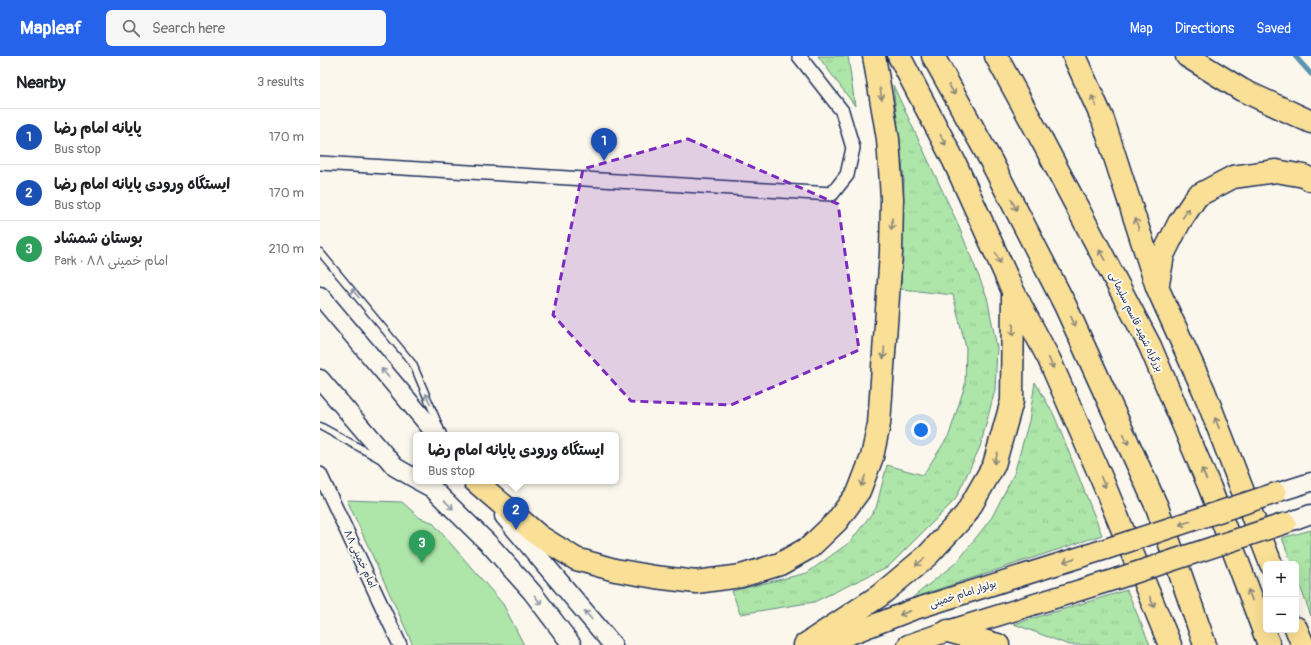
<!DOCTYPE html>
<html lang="en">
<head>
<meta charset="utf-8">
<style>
	body { margin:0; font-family:Pangolin,"Playpen Sans Arabic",sans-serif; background:#f6f6f6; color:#202124 }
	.controls { position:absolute; right:12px; bottom:12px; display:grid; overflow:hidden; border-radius:6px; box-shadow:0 4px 16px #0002 }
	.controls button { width:36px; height:36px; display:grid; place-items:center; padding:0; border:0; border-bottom:1px solid #e0e0e0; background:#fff; color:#202124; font:20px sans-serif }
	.you { position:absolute; left:601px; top:374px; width:14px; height:14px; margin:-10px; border:3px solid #fff; border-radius:50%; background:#1a73e8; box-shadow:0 0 0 6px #1a73e833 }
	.badge { display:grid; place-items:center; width:26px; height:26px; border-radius:50%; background:#2563eb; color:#fff; font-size:13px; font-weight:700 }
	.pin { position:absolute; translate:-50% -33px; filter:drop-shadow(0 1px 2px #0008) }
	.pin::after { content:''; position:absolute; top:21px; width:14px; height:12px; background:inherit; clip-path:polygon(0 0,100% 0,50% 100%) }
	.popup { position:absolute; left:93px; top:376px; width:206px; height:52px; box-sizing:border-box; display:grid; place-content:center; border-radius:6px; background:#fff; filter:drop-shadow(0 1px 3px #0005); font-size:13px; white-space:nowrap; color:#757577 }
	.popup b { font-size:15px; color:#202124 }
	.popup::after { content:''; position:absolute; left:50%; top:100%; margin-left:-8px; border:8px solid transparent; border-top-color:#fff }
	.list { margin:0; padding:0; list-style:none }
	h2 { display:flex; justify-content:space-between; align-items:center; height:52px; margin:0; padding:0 16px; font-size:17px }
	h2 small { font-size:13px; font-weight:400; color:#757577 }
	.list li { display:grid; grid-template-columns:26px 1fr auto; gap:12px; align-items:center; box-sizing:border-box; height:56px; padding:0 16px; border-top:1px solid #e0e0e0 }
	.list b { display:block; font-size:15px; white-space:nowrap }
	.list p { margin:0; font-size:13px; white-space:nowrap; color:#757577 }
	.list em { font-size:13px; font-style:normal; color:#757577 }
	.icon { flex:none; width:22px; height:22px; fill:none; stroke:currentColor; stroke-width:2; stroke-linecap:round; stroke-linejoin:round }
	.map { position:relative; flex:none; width:991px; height:589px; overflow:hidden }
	header { display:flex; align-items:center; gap:24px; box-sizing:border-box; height:56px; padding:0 20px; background:#2563eb; color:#fff }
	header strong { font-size:19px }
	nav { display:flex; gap:22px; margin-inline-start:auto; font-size:14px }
	.search { width:280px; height:36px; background:#f6f6f6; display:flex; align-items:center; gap:10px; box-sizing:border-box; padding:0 14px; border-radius:6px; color:#757577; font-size:15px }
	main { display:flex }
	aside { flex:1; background:#fff }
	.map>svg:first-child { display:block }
	.grass { fill:url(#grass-tufts); stroke:#648a83 }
	.green { fill:#aee5a8; stroke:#648a83 }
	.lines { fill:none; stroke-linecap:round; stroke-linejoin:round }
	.stream { stroke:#5c94af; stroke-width:5 }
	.lane-casing { stroke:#1b2f5e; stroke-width:9 }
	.street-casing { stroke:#1b2f5e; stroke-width:16 }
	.secondary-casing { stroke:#1b2f5e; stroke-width:21 }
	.primary-casing { stroke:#1b2f5e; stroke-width:23 }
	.highway-casing { stroke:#1b2f5e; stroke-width:25 }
	.lane { stroke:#fbf7ec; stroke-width:6 }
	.street { stroke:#fbf7ec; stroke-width:13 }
	.secondary { stroke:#fbf7ec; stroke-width:18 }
	.primary { stroke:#fadf96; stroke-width:20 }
	.highway { stroke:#fadf96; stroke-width:22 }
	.primary-bridge-casing { stroke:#1b2f5e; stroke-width:23; stroke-linecap:butt }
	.primary-bridge { stroke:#fadf96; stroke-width:20 }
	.oneway { stroke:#8a877a }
	.oneway2 { stroke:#8b93a5 }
	.marked { fill:#7b2cbf; fill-opacity:0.2; stroke:#7b2cbf; stroke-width:3; stroke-dasharray:8 5; stroke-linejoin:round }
	.labels { text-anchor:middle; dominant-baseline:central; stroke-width:4; stroke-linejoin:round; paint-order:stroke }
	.street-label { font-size:10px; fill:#1b2f5e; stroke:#fbf7ec }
</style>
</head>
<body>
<header>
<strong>Mapleaf</strong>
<div class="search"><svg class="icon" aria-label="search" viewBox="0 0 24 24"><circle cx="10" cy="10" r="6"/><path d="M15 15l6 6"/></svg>Search here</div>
<nav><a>Map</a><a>Directions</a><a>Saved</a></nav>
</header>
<main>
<aside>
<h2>Nearby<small>3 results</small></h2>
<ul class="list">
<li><span class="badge" style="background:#1a4fb4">1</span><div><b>پایانه امام رضا</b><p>Bus stop</p></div><em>170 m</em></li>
<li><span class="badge" style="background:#1a4fb4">2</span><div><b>ایستگاه ورودی پایانه امام رضا</b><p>Bus stop</p></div><em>170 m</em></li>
<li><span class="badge" style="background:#2e9e5b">3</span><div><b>بوستان شمشاد</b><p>Park · امام خمینی ۸۸</p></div><em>210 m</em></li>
</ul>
</aside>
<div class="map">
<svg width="991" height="589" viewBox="0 0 991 589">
	<defs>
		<pattern id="grass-tufts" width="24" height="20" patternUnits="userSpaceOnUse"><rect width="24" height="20" fill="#aee5a8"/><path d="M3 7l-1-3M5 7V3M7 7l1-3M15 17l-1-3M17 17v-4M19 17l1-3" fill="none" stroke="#95c593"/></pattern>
	</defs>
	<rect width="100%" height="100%" fill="#fbf7ec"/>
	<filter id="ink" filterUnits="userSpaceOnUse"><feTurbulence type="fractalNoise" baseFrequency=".025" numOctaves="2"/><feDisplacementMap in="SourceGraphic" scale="8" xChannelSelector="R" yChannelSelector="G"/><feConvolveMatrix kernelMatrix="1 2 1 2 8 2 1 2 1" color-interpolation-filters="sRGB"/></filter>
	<g filter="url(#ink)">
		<path class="grass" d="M498 0H528L535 50Z
			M573 29 637 166 667 241 677 292 675 334 660 391 635 444 569 510 494 546 420 558 412 535 487 517 530 486 556 452 567 409 603 419 629 379 645 329 646 292 633 239 581 233 584 124Z
			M715 326 734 359 782 479 592 542 638 505 672 461 694 418 709 365Z
			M991 474V560L976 519V508H972L962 482Z
			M807 534 830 589H749L694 568Z"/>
		<path class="green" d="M27 444 82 446 100 462 112 466 183 548 204 589H93Z"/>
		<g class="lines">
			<path class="stream" d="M975 0 991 18"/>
			<defs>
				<path id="lane" d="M0 196 93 308 120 372
					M0 370 60 403"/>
				<path id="street" d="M0 107 512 138 527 119 533 92 522 55 479 0
					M0 418 80 589"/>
				<path id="secondary" d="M0 240 117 379
					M0 323 75 411 96 423
					M99 425 112 432 171 490 212 536 252 589
					M956 437 991 426
					M184 460 293 589
					M966 467 991 458"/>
				<path id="primary" d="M502 589 592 554 786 493
					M588 589 628 575 796 523"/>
				<path id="highway" d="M579 0 634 105 693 235 729 303 783 426 850 589
					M613 0 671 105 745 249 837 451 885 589
					M676 0 724 88 830 290 890 432 949 589
					M754 0 783 64 837 231 884 335 951 508
					M867 0 922 34 991 66
					M838 228 843 199 859 167 877 140 913 121 956 115 984 120 991 124
					M155 425 219 480 256 503 295 514 335 521 376 526 421 520 460 508 490 491 517 465 539 435 552 401 559 368 571 197 572 142 568 83 554 0
					M976 572 983 589
					M628 575 678 589
					M485 589 559 540 608 499 646 458 674 409 692 345 693 239"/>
			</defs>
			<use href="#lane" class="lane-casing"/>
			<use href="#street" class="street-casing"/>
			<use href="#secondary" class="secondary-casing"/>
			<use href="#primary" class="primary-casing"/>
			<use href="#highway" class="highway-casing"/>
			<use href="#lane" class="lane"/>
			<use href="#street" class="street"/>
			<use href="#secondary" class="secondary"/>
			<use href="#primary" class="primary"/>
			<use href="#highway" class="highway"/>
			<defs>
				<path id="primary-bridge" d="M786 493 956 437
					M796 523 966 467"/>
			</defs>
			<use href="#primary-bridge" class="primary-bridge-casing"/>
			<use href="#primary-bridge" class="primary-bridge"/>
		</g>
		<defs><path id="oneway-shaft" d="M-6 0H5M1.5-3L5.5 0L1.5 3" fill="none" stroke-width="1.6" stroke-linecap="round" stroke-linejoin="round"/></defs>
		<g class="oneway">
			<use href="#oneway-shaft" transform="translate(632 34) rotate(61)"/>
			<use href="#oneway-shaft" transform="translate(561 38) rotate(81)"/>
			<use href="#oneway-shaft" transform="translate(774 45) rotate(-114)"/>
			<use href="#oneway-shaft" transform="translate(623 84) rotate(63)"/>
			<use href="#oneway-shaft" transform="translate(694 149) rotate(63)"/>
			<use href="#oneway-shaft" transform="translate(866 157) rotate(-56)"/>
			<use href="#oneway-shaft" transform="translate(572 168) rotate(91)"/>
			<use href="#oneway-shaft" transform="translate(817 168) rotate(-108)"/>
			<use href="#oneway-shaft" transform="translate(782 199) rotate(-118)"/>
			<use href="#oneway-shaft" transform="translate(678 202) rotate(66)"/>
			<use href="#oneway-shaft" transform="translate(753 265) rotate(66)"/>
			<use href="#oneway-shaft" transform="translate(693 274) rotate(91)"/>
			<use href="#oneway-shaft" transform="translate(564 297) rotate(94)"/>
			<use href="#oneway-shaft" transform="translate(731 307) rotate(66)"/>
			<use href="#oneway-shaft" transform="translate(897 367) rotate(-111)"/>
			<use href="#oneway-shaft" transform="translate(806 383) rotate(66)"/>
			<use href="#oneway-shaft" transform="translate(676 402) rotate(106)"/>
			<use href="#oneway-shaft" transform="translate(884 418) rotate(-113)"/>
			<use href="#oneway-shaft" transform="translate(543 425) rotate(112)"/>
			<use href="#oneway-shaft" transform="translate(783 426) rotate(67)"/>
			<use href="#oneway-shaft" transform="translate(865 467) rotate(162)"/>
			<use href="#oneway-shaft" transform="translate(749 504) rotate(162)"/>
			<use href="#oneway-shaft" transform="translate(600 506) rotate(140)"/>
			<use href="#oneway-shaft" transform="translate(930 539) rotate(-111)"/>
			<use href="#oneway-shaft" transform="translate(832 546) rotate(68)"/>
			<use href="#oneway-shaft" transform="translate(585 557) rotate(159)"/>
		</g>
		<g class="oneway2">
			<use href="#oneway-shaft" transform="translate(35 237) rotate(-130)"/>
			<use href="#oneway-shaft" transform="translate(65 317) rotate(-130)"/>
			<use href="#oneway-shaft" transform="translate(108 343) rotate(-113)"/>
			<use href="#oneway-shaft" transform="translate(129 449) rotate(44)"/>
			<use href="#oneway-shaft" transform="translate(218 544) rotate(53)"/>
			<use href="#oneway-shaft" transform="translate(268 559) rotate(-130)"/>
		</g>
	</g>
	<path class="marked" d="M368 83 518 148 539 294 411 349 311 345 233 259 263 113Z"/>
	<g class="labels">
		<g class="street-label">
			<text transform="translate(816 266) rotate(64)">بزرگراه شهید قاسم سلیمانی</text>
			<text transform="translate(40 503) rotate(65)">امام خمینی ۸۸</text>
			<text transform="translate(643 538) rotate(-18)">بولوار امام خمینی</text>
		</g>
	</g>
</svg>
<div class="controls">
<button>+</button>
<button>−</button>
</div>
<div class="you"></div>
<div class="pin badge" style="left:284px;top:105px;background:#1a4fb4">1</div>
<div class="pin badge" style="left:196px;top:474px;background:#1a4fb4">2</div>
<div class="popup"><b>ایستگاه ورودی پایانه امام رضا</b>Bus stop</div>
<div class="pin badge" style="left:102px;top:507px;background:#2e9e5b">3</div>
</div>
</main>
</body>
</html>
